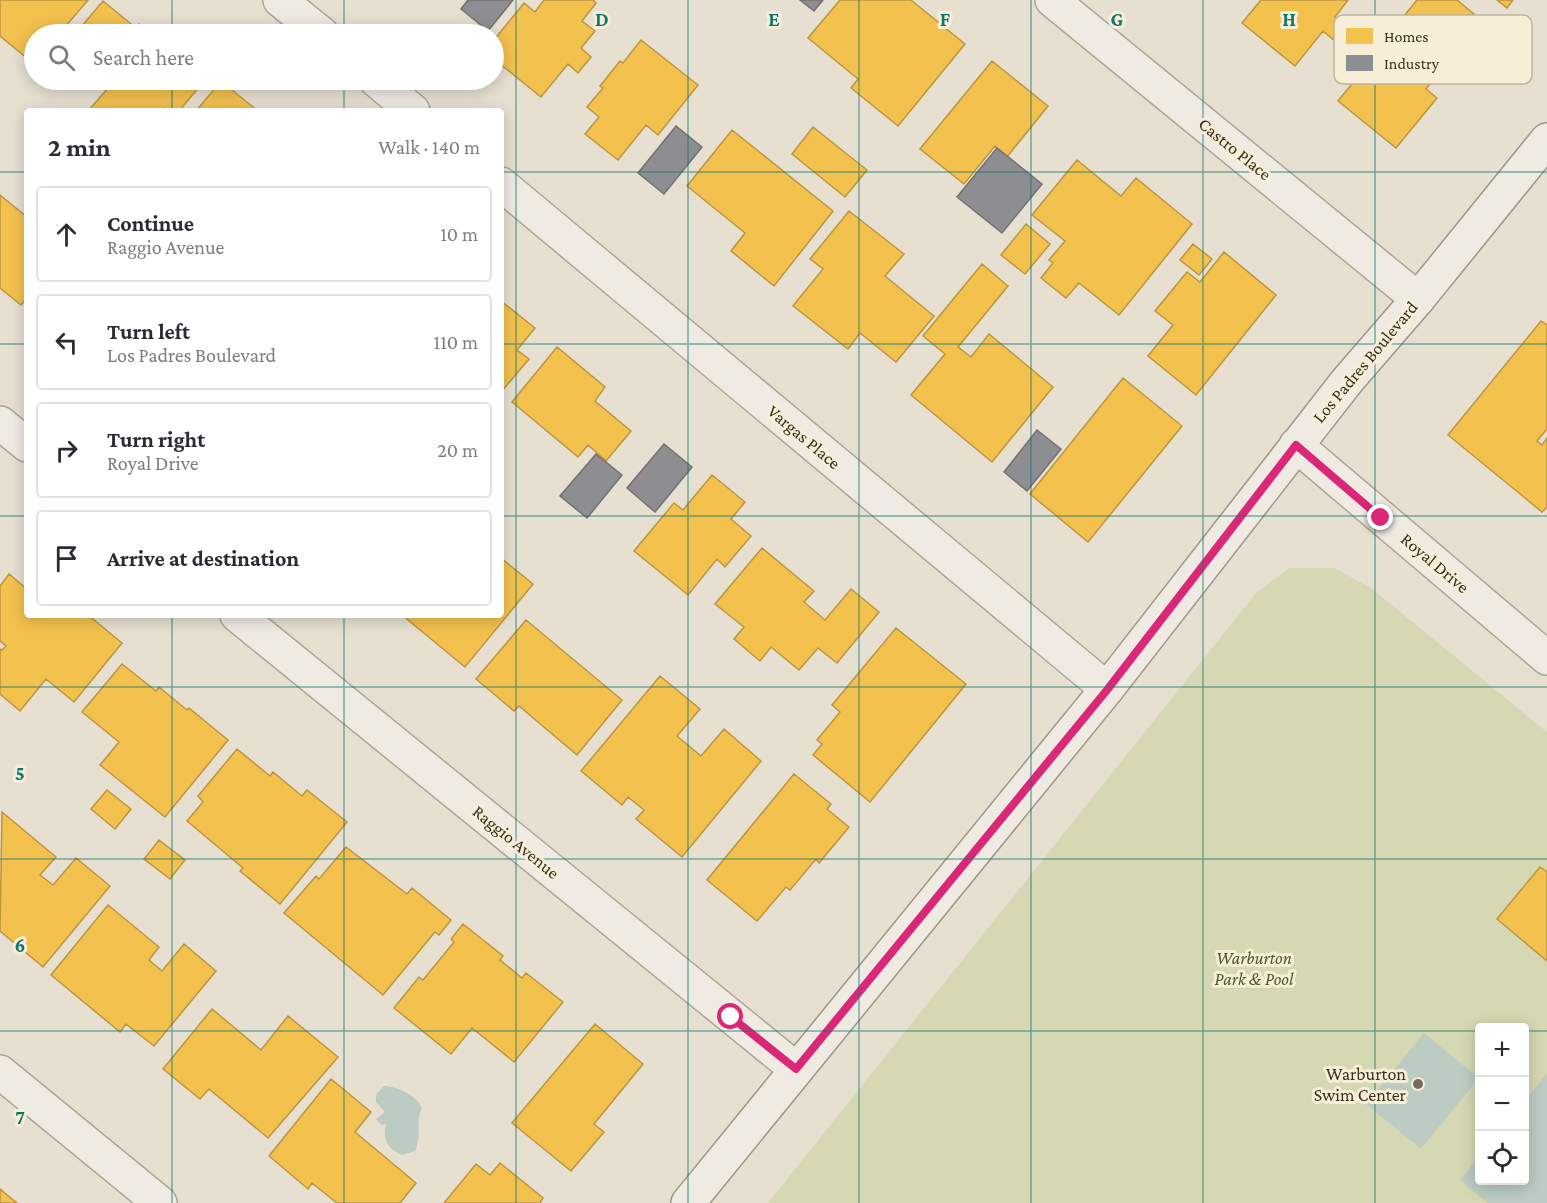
<!DOCTYPE html>
<html lang="en">
<head>
<meta charset="utf-8">
<style>
	body { margin:0; font-family:"Crimson Pro",serif; background:#f2f2f3; color:#2b2b33 }
	.controls { position:absolute; right:18px; bottom:18px; display:grid; overflow:hidden; border-radius:6px; box-shadow:0 3px 15px #0003 }
	.controls button { width:54px; height:54px; display:grid; place-items:center; padding:0; border:0; border-bottom:2px solid #e1e1e2; background:#fff; color:#2b2b33; font:30px sans-serif }
	.stop { position:absolute; width:18px; height:18px; margin:-14px; border:4px solid #db2777; border-radius:50%; background:#fff }
	.stop.end { background:#db2777; border-color:#fff; box-shadow:0 2px 6px #0008 }
	.list { margin:0; padding:0; list-style:none }
	h2 { display:flex; justify-content:space-between; align-items:center; height:78px; margin:0; padding:0 24px; font-size:26px }
	h2 small { font-size:20px; font-weight:400; color:#7c7c81 }
	.list li { display:grid; grid-template-columns:39px 1fr auto; gap:18px; align-items:center; box-sizing:border-box; height:96px; margin:0 12px 12px; padding:0 12px; border:2px solid #e1e1e2; border-radius:6px }
	.list b { display:block; font-size:22px; white-space:nowrap }
	.list p { margin:0; font-size:20px; white-space:nowrap; color:#7c7c81 }
	.list em { font-size:20px; font-style:normal; color:#7c7c81 }
	.icon { flex:none; width:33px; height:33px; fill:none; stroke:currentColor; stroke-width:2; stroke-linecap:round; stroke-linejoin:round }
	.map { position:relative; flex:none; width:1547px; height:1203px; overflow:hidden }
	.search { position:absolute; background:#fff; box-shadow:0 3px 15px #0003; left:24px; top:24px; width:480px; height:66px; display:flex; align-items:center; gap:15px; box-sizing:border-box; padding:0 21px; border-radius:33px; color:#7c7c81; font-size:22px }
	.panel { position:absolute; background:#fff; box-shadow:0 3px 15px #0003; left:24px; top:108px; width:480px; height:510px; border-radius:6px }
	.map>svg:first-child { display:block }
	.green { fill:#d6d7b3; fill-rule:evenodd }
	.water { fill:#bcccc2 }
	.homes { fill:#f2c14e; stroke:#bc9540; stroke-width:1.5 }
	.industry { fill:#8d8d92; stroke:#757070; stroke-width:1.5 }
	.lines { fill:none; stroke-linecap:round; stroke-linejoin:round }
	.street-casing { stroke:#ada599; stroke-width:36 }
	.secondary-casing { stroke:#9c958a; stroke-width:36 }
	.street { stroke:#efebe3; stroke-width:33 }
	.secondary { stroke:#efebe3; stroke-width:33 }
	.route { stroke:#db2777; stroke-width:8 }
	.grid { fill:none; stroke:#0f766e; stroke-width:1.5; stroke-opacity:0.55 }
	.poi-dot { fill:#786c5e; stroke:#f7eed8; stroke-width:2 }
	.labels { text-anchor:middle; dominant-baseline:central; stroke-width:6; stroke-linejoin:round; paint-order:stroke }
	.street-label { font-size:18px; fill:#3d2e20; stroke:#f7eed8 }
	.park-label { font-size:18px; font-style:italic; fill:#4d5a26; stroke:#f7eed8 }
	.poi-label { font-size:18px; fill:#3d2e20; stroke:#f7eed8; text-anchor:end }
	.key { fill:#f7eed8; stroke:#bfb4a1; stroke-width:1.5 }
	.key-label { font-size:16px; fill:#3d2e20 }
	.grid-label { font-size:20px; text-anchor:middle; font-weight:bold; fill:#0f766e; stroke:#f7eed8; stroke-width:6; stroke-linejoin:round; paint-order:stroke }
</style>
</head>
<body>
<div class="map">
<svg width="1547" height="1203" viewBox="0 0 1547 1203">
	<rect width="100%" height="100%" fill="#e7e0d1"/>
	<path class="green" d="M1290 568H1335L1371 588 1547 732V1203H768L1257 592ZM1480 1028H1524V1180H1480Z"/>
	<path class="water" d="M1424 1033 1479 1078 1421 1149 1366 1104Z
		M1547 1073V1203H1488L1460 1180 1479 1156 1480 1180H1524L1525 1101Z
		M384 1086C397 1086 417 1096 422 1108 414 1126 423 1131 415 1151L402 1155C388 1149 382 1140 386 1124L381 1125 376 1119 385 1112 376 1102V1094Z"/>
	<path class="homes" d="M0 0H88L59 34H34V64L0 36Z
		M544 0H593L596 3 582 21 595 31 581 48 591 57 578 73 568 64 541 97 494 59V40L524 3 535 12Z
		M840 0H911L965 44 898 126 851 88 858 79 808 38Z
		M1261 0H1348L1335 17 1348 28 1336 42 1323 31 1295 66 1242 23Z
		M1417 0H1457L1492 29 1458 71 1447 62 1426 89 1437 98 1396 148 1338 101 1364 69 1343 51 1367 23 1386 38Z
		M1497 0H1513L1507 8Z
		M103 1 136 28 139 24 152 34H75Z
		M641 40 698 85 658 135 646 125 618 160 585 134 599 117 587 107 603 88 600 86 620 61 623 63Z
		M992 61 1048 106 1007 157 995 146 964 184 920 149Z
		M100 80H205L179 111H88L109 87Z
		M221 81 258 111H196Z
		M813 127 867 170 845 197 792 154Z
		M732 130 833 211 774 286 731 251 745 233 687 186Z
		M1077 160 1121 196 1136 178 1192 224 1119 315 1079 283 1066 298 1041 278 1053 263 1049 260 1065 241 1032 215Z
		M0 195 27 217V298L21 305 0 288Z
		M849 211 904 254 885 276 934 316 896 362 860 333 848 349 793 306 823 269 810 259Z
		M1026 224 1050 244 1025 274 1001 255Z
		M1193 244 1212 259 1199 275 1180 260Z
		M1224 252 1276 295 1196 395 1148 356 1173 325 1155 311 1187 272 1200 282Z
		M982 264 1008 286 958 347 971 357 989 334 1053 387 992 462 911 395 945 354 923 336Z
		M501 301 535 328 517 350 529 359 501 392Z
		M1541 321 1547 325V429L1537 441 1542 445 1547 438V507L1542 512 1448 435Z
		M557 347 605 387 595 401 631 431 606 461 588 445 578 457 512 402Z
		M1123 378 1182 426 1088 542 1030 494Z
		M712 475 745 502 731 519 751 536 725 567 717 559 688 595 634 551 674 503 683 510Z
		M762 548 814 591 804 602 825 620 851 589 879 612 837 663 818 648 799 670 771 647 760 661 734 639 744 627 715 604Z
		M501 558 533 584 465 667 402 615H501Z
		M9 574 27 589V615H88L122 643 74 702 46 679 20 711 0 694V649L2 650 6 646 0 641V586Z
		M526 620 622 700 577 755 519 706 514 711 476 679Z
		M896 628 966 684 870 802 813 755 822 744 817 740 840 712 832 705Z
		M122 664 156 691 159 687 187 710 189 708 228 740 165 817 100 765 119 742 82 712Z
		M660 676 700 709 677 736 701 756 724 729 761 761 682 857 636 819 644 810 628 797 622 805 581 771Z
		M237 749 270 776 273 772 302 796 307 790 347 822 280 904 240 871 243 868 187 821 203 802 198 796Z
		M794 774 831 804 827 809 849 827 819 863 816 859 790 890 786 887 757 921 707 880Z
		M107 790 131 809 115 829 91 809Z
		M2 812 56 857 40 875 53 885 76 858 110 886 43 967 0 931Z
		M159 840 185 860 170 879 144 859Z
		M346 847 407 894 412 888 451 920 439 935 435 932 383 995 284 913 316 876 319 879Z
		M1540 867 1547 872V961L1497 919Z
		M108 905 159 947 149 960 162 971 184 944 216 971 154 1046 126 1024 120 1032 51 975Z
		M463 924 503 956 500 960 522 978 526 973 563 1002 514 1062 472 1028 451 1054 394 1008 419 977 423 980 454 942 451 939Z
		M212 1009 261 1050 288 1016 338 1057 268 1138 209 1089 200 1099 163 1069Z
		M595 1024 643 1064 594 1124 604 1132 571 1171 512 1123Z
		M331 1079 371 1112 355 1132 416 1183 400 1203H337L312 1183 308 1189 269 1156Z
		M500 1163 543 1198 540 1203H444L476 1164 490 1175Z
		M0 1189 17 1203H0Z"/>
	<path class="industry" d="M468 0H513L488 31 461 9Z
		M800 0H823L814 11Z
		M676 126 702 147 664 194 638 173Z
		M997 148 1042 184 1002 233 957 197Z
		M1037 430 1061 449 1027 491 1004 472Z
		M664 444 692 467 655 512 627 488Z
		M596 454 622 475 587 518 560 496Z"/>
	<g class="lines">
		<defs>
			<path id="street" d="M280 0 322 34
				M1052 0 1418 299
				M376 80 413 111
				M501 184 1107 689
				M0 423 27 445
				M1296 445 1547 658
				M237 615 796 1069
				M0 1072 160 1203"/>
			<path id="secondary" d="M688 1203 1107 689 1347 381 1418 299 1547 140"/>
		</defs>
		<use href="#street" class="street-casing"/>
		<use href="#secondary" class="secondary-casing"/>
		<use href="#street" class="street"/>
		<use href="#secondary" class="secondary"/>
	</g>
	<g class="lines">
		<path class="route" d="M731 1017 796 1069 1107 690 1296 445 1381 518"/>
	</g>
	<path class="grid" d="M172 0V34M344 0V34M516 0V1203M688 0V1203M859 0V1203M1031 0V1203M1203 0V1203M1375 0V1203M172 80V111M344 80V111M0 172H27M501 172H1547M0 344H27M501 344H1547M0 516H27M501 516H1547M172 615V1203M344 615V1203M0 687H1547M0 859H1547M0 1031H1480M1524 1031H1547"/>
	<circle class="poi-dot" cx="1418" cy="1084" r="6"/>
	<g class="labels">
		<g class="street-label">
			<text transform="translate(1235 149) rotate(39)">Castro Place</text>
			<text transform="translate(1365 362) rotate(-50)">Los Padres Boulevard</text>
			<text transform="translate(804 437) rotate(40)">Vargas Place</text>
			<text transform="translate(1435 563) rotate(40)">Royal Drive</text>
			<text transform="translate(516 842) rotate(39)">Raggio Avenue</text>
		</g>
		<g class="park-label">
			<text x="1254" y="958">Warburton<tspan x="1254" dy="21">Park &amp; Pool</tspan></text>
		</g>
		<g class="poi-label">
			<text x="1406" y="1074">Warburton<tspan x="1406" dy="21">Swim Center</tspan></text>
		</g>
	</g>
	<rect x="1334" y="15" width="198" height="69" rx="9" class="key"/>
	<rect x="1346" y="28" width="27" height="16" fill="#f2c14e"/>
	<rect x="1346" y="55" width="27" height="16" fill="#8d8d92"/>
	<g class="key-label">
		<text x="1384" y="42">Homes</text>
		<text x="1384" y="69">Industry</text>
	</g>
	<g class="grid-label">
		<text x="602" y="26">D</text>
		<text x="774" y="26">E</text>
		<text x="945" y="26">F</text>
		<text x="1117" y="26">G</text>
		<text x="1289" y="26">H</text>
		<text x="20" y="780">5</text>
		<text x="20" y="952">6</text>
		<text x="20" y="1124">7</text>
	</g>
</svg>
<div class="controls">
<button>+</button>
<button>−</button>
<button><svg class="icon" aria-label="locate" viewBox="0 0 24 24"><circle cx="12" cy="12" r="6"/><path d="M12 2v4M12 18v4M2 12h4M18 12h4"/></svg></button>
</div>
<div class="stop" style="left:731px;top:1017px"></div>
<div class="stop end" style="left:1381px;top:518px"></div>
<div class="search"><svg class="icon" aria-label="search" viewBox="0 0 24 24"><circle cx="10" cy="10" r="6"/><path d="M15 15l6 6"/></svg>Search here</div>
<section class="panel">
<h2>2 min<small>Walk · 140 m</small></h2>
<ul class="list">
<li><svg class="icon" aria-label="ahead" viewBox="0 0 24 24"><path d="M12 20V5M6 11l6-6 6 6"/></svg><div><b>Continue</b><p>Raggio Avenue</p></div><em>10 m</em></li>
<li><svg class="icon" aria-label="left" viewBox="0 0 24 24"><path d="M17 20v-9H6M10 6l-5 5 5 5"/></svg><div><b>Turn left</b><p>Los Padres Boulevard</p></div><em>110 m</em></li>
<li><svg class="icon" aria-label="right" viewBox="0 0 24 24"><path d="M7 20v-9h11M14 6l5 5-5 5"/></svg><div><b>Turn right</b><p>Royal Drive</p></div><em>20 m</em></li>
<li><svg class="icon" aria-label="arrive" viewBox="0 0 24 24"><path d="M6 21V4h12l-3 4 3 4H6"/></svg><div><b>Arrive at destination</b></div></li>
</ul>
</section>
</div>
</body>
</html>
